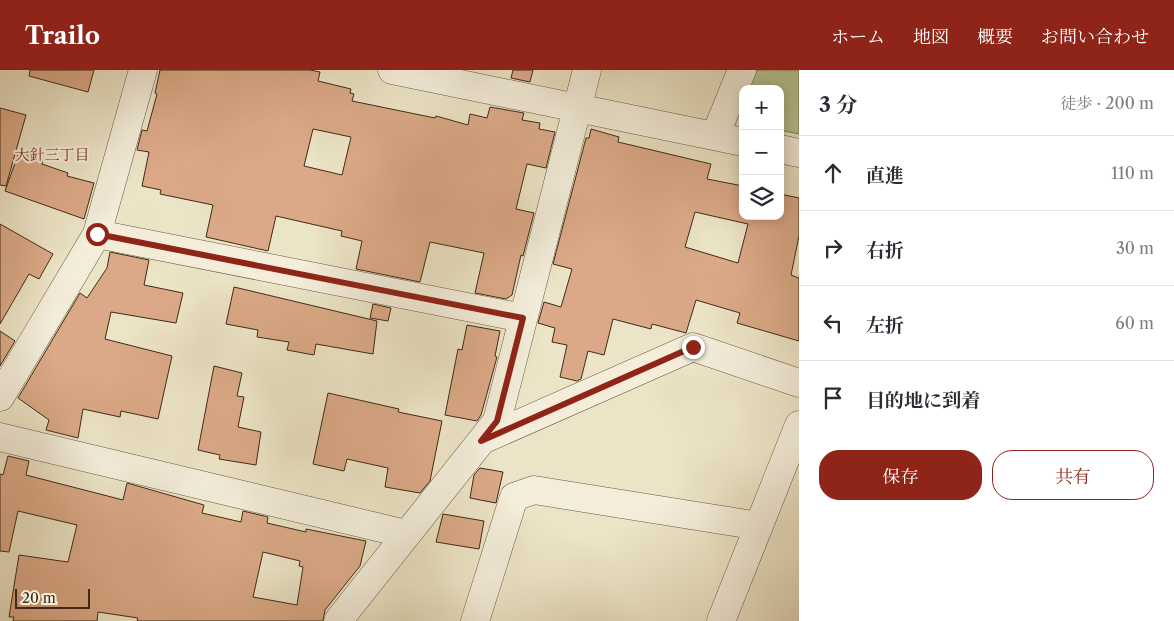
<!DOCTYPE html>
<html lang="ja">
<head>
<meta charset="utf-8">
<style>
	body { margin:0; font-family:"Libre Caslon Text","Noto Serif JP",serif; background:#f2f2f3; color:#2b2b33 }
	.controls { position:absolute; right:15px; top:15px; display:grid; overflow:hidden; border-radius:10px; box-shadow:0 2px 12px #0003 }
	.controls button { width:45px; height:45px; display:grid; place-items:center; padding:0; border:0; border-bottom:1px solid #e1e1e2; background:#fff; color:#2b2b33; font:25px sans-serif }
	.scale { position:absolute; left:15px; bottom:12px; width:75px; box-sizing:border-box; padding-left:5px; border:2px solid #3e2b17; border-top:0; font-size:14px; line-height:18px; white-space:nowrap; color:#3e2b17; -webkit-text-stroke:4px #f3edda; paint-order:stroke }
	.stop { position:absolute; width:15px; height:15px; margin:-11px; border:4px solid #8f2418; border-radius:50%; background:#fff }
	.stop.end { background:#8f2418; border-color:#fff; box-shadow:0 1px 5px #0008 }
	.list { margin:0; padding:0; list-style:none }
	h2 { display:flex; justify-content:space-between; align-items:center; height:65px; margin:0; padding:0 20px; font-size:21px }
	h2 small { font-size:16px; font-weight:400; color:#7c7c81 }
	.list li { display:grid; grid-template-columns:32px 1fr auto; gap:15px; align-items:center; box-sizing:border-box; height:75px; padding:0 20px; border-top:1px solid #e1e1e2 }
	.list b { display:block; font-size:19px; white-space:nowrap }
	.list em { font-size:16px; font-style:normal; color:#7c7c81 }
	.actions { display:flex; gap:10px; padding:15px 20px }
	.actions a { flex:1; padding:11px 0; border:1px solid #8f2418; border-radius:20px; text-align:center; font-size:18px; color:#8f2418 }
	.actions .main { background:#8f2418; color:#fff }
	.icon { flex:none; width:28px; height:28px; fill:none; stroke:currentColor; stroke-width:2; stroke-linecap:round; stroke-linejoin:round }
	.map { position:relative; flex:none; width:799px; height:551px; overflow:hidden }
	header { display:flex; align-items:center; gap:30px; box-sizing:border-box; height:70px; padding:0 25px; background:#8f2418; color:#fff }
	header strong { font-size:24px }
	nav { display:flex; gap:28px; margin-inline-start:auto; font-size:18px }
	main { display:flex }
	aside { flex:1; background:#fff }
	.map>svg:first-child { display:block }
	.green { fill:#b9c493; stroke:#7c7855 }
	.building { fill:#dba987; stroke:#3e2b17; fill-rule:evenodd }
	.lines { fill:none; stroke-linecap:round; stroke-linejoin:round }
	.minor-casing { stroke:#6a5943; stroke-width:29 }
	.minor { stroke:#f3edda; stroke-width:28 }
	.route { stroke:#8f2418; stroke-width:6 }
	.labels { text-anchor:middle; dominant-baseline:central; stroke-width:4.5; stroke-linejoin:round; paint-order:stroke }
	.neighbourhood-label { font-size:15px; fill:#7a1f14; stroke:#f3edda }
</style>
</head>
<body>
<header>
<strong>Trailo</strong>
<nav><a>ホーム</a><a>地図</a><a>概要</a><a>お問い合わせ</a></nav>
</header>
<main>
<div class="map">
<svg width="799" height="551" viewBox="0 0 799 551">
	<rect width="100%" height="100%" fill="#ece4c6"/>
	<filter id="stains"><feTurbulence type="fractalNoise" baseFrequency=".004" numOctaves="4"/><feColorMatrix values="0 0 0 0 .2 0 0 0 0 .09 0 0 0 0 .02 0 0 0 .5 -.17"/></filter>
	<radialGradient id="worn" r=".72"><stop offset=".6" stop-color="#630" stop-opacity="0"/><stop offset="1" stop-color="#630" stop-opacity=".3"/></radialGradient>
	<path class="green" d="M751 0H799V64L780 60V19H743Z"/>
	<path class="building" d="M30 0H94L88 22 29 6Z
		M160 0H310L320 2 318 11 351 19 350 23 354 24 352 31 435 48 436 46 468 55 470 44 487 48 490 37 524 43 522 50 540 53 539 59 555 62 546 98 527 94 516 139 534 143 523 186 521 185 512 225 506 229 475 223 484 183 430 172 420 212 356 199 362 171 341 166 342 161 276 146 268 181 206 167 213 135 160 124 161 120 142 116 149 82 137 80 142 60 147 61 157 24 155 23ZM313 59 351 67 342 105 304 96Z
		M513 0H533L530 12 511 8Z
		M0 38 26 45 6 116 0 115Z
		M591 59 619 67 618 72 711 94 707 109 743 116V146H780V124L799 128V166L791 205 799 208V271L737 253 740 243 696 230 686 263 652 254 651 259 613 249 604 285 588 281 581 309 577 311 560 307 567 275 552 272 555 258 538 253 544 232 561 237 572 199 553 194 586 68H589ZM695 142 748 154 738 193 685 177Z
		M19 82 43 90 42 94 68 103 67 106 94 113 84 149 5 121Z
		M0 154 53 184 39 209 29 204 0 254Z
		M110 182 149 190 144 215 183 223 176 253 111 242 105 269 172 286 158 349 121 341 120 347 83 339 78 368 46 360 49 350 18 328 80 223 87 228 107 198Z
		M234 217 377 251 373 284 316 274 314 285 287 280 289 272 257 267 258 260 226 254Z
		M373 234 391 238 388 251 370 248Z
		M467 255 500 261 495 286 497 287 481 345 477 351 445 345 458 279 462 280Z
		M0 261 15 271 0 296Z
		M214 296 242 303 237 326 244 327 238 357 261 362 256 395 219 389 220 385 198 380Z
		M328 323 399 339 398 342 442 351 430 411 420 423 385 417 388 398 347 389 344 401 313 394Z
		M8 386 29 391 26 405 123 430 127 413 204 435 202 443 241 452 243 441 268 447 267 453 306 462V459L366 471 360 496 325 540 323 551H137L138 548 98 542 97 551H13L14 547H9L19 485 68 492 77 455 18 441 9 482 0 481V404L3 405ZM263 482 300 491 299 496 303 497 297 535 253 527Z
		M480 398 503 402 496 433 470 428 474 405Z
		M443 444 484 451 479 479 436 472Z"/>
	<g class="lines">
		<defs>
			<path id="minor" d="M392 0 743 72
				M715 66 742 0
				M780 79 799 83
				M97 164 523 248
				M0 327 97 164 143 0
				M0 367 406 464
				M482 370 693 277 799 313
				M338 551 497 351 587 0
				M475 551 514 427 534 420 759 456
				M721 551 799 355"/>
		</defs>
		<use href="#minor" class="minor-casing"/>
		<use href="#minor" class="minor"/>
	</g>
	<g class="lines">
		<path class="route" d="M97 164 523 248 497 351 481 371 693 277"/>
	</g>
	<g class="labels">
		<g class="neighbourhood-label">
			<text x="52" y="84">大針三丁目</text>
		</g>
	</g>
	<rect width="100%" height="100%" filter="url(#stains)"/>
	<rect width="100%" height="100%" fill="url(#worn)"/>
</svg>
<div class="controls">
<button>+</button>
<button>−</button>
<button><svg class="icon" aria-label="layers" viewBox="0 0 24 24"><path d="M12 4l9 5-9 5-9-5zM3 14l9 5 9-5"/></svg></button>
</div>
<div class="scale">20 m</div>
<div class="stop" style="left:97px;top:164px"></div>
<div class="stop end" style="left:693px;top:277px"></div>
</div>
<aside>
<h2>3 分<small>徒歩 · 200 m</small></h2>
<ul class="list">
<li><svg class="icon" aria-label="ahead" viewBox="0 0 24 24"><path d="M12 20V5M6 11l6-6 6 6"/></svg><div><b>直進</b></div><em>110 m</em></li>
<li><svg class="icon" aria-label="right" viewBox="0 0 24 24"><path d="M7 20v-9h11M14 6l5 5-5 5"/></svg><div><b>右折</b></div><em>30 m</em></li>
<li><svg class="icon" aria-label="left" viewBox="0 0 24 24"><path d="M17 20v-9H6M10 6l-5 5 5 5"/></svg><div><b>左折</b></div><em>60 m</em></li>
<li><svg class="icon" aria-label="arrive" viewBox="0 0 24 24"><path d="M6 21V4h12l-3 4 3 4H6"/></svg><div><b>目的地に到着</b></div></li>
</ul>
<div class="actions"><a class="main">保存</a><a>共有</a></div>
</aside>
</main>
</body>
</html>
